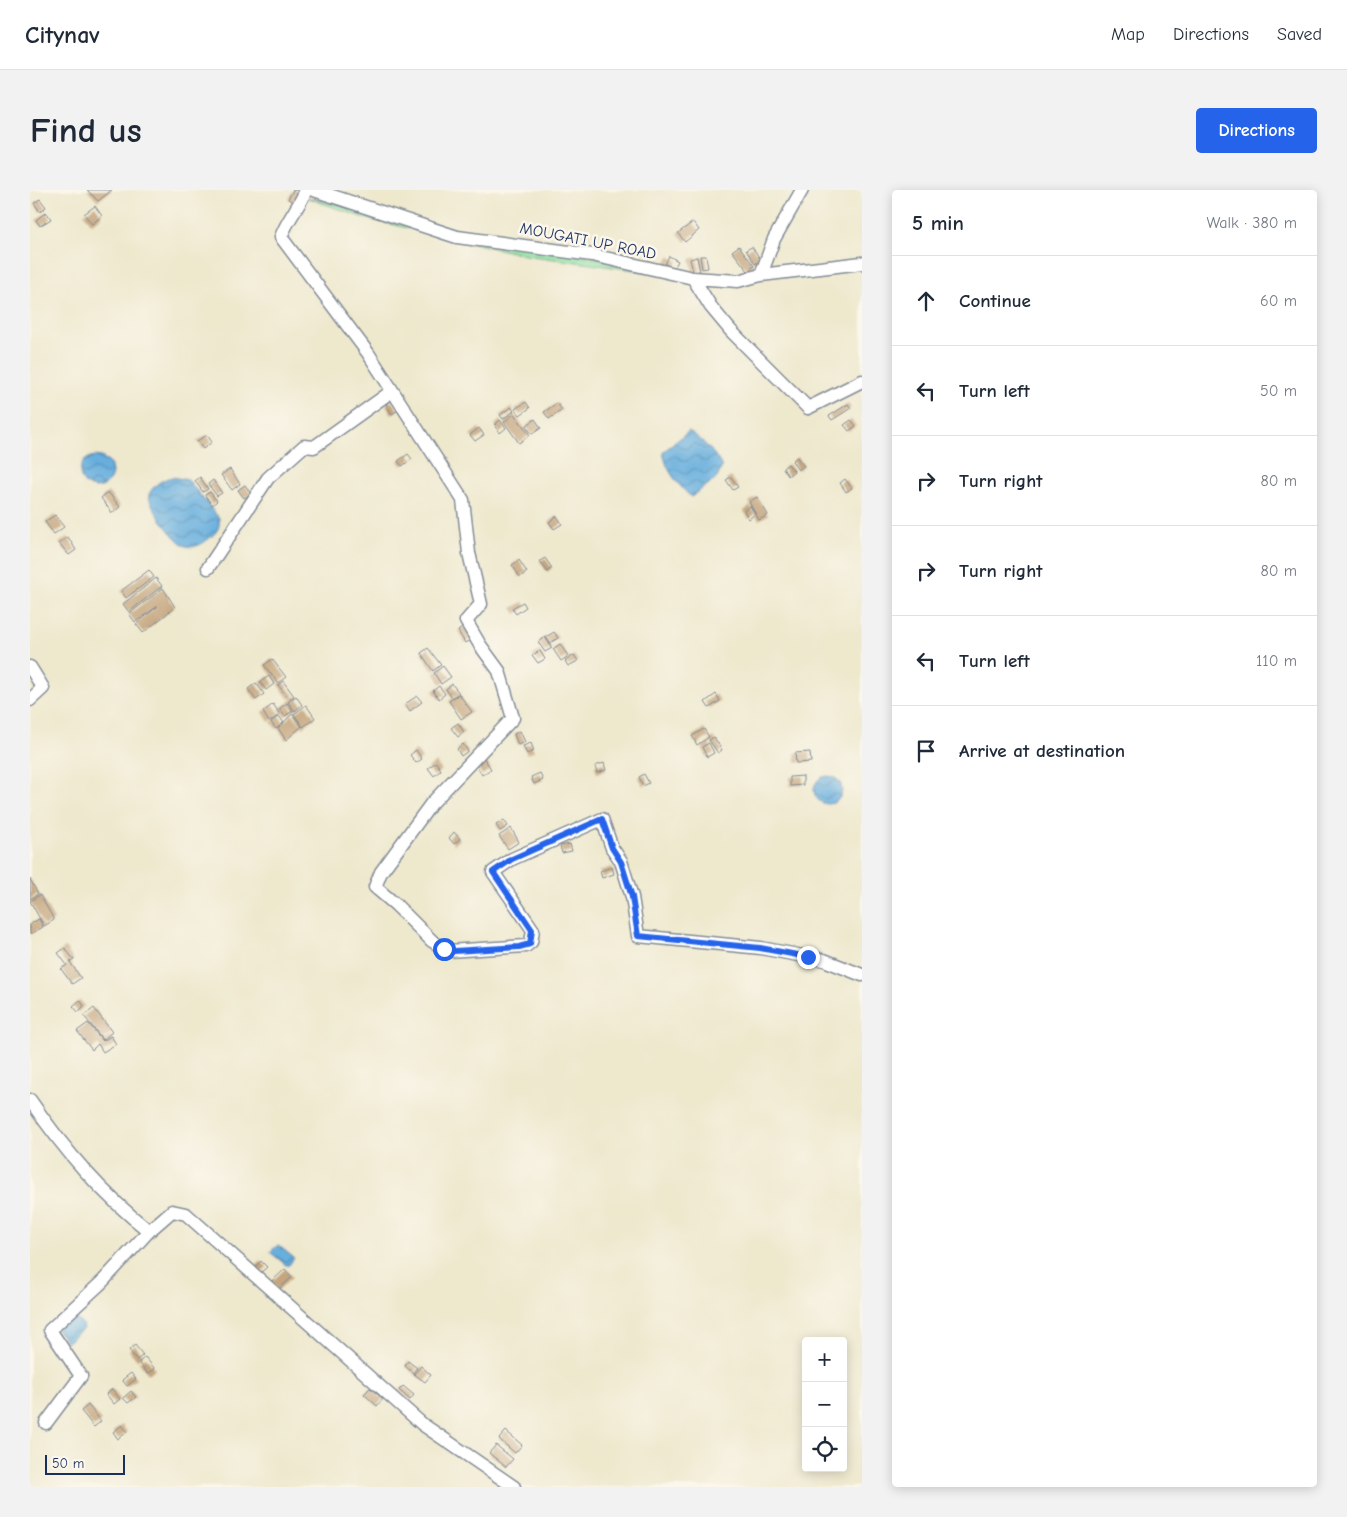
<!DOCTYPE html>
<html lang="en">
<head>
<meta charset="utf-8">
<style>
	body { margin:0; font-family:"Comic Neue",sans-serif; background:#f2f2f3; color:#1f2937 }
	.controls { position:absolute; right:15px; bottom:15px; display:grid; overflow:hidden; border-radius:5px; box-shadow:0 2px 12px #0003 }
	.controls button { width:45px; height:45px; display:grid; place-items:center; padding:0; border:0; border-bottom:1px solid #e0e1e3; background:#fff; color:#1f2937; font:25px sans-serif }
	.scale { position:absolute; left:15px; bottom:12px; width:80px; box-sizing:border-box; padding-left:5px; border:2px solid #1b2f5e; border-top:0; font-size:14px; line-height:18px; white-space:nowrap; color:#1b2f5e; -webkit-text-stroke:4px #fbf7ec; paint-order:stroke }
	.stop { position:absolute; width:15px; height:15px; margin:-11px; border:4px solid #2563eb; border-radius:50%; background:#fff }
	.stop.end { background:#2563eb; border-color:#fff; box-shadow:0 1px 5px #0008 }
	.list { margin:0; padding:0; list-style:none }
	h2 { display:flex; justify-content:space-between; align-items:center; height:65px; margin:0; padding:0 20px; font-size:21px }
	h2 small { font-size:16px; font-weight:400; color:#747a83 }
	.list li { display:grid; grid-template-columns:32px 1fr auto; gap:15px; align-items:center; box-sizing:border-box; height:90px; padding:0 20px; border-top:1px solid #e0e1e3 }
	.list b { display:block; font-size:19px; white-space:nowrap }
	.list em { font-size:16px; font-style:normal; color:#747a83 }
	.icon { flex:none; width:28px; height:28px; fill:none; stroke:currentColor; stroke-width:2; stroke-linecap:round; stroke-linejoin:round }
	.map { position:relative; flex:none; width:832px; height:1297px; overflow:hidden; border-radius:5px }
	header { display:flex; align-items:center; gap:30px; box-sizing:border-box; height:70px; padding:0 25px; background:#fff; border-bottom:1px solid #e0e1e3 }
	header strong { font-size:24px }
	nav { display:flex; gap:28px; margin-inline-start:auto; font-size:18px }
	.intro { display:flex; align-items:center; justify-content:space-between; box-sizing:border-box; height:120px; padding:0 30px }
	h1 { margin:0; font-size:35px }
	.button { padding:12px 22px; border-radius:5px; background:#2563eb; color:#fff; font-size:18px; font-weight:700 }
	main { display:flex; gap:30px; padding:0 30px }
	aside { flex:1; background:#fff; border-radius:5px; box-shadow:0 2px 12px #0003 }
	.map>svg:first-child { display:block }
	.grass { fill:#8ee0a0; stroke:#54887f }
	.water { fill:url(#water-waves); stroke:#416f9e }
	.building { fill:#c4a57e }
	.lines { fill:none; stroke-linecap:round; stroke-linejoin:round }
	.minor-casing { stroke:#848c96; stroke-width:15 }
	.minor { stroke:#fff; stroke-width:12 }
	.route { stroke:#2563eb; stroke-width:6 }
	.labels { text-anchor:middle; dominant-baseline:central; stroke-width:5; stroke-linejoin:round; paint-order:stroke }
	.street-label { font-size:16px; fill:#1b2f5e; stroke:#fbf7ec }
</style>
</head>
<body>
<header>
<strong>Citynav</strong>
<nav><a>Map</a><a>Directions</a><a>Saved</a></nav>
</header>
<div class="intro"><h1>Find us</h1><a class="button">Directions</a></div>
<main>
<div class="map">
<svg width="832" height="1297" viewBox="0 0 832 1297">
	<defs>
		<pattern id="water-waves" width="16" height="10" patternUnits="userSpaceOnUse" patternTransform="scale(1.25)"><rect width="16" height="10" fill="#67afde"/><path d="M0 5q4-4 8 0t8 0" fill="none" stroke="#548fb7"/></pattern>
	</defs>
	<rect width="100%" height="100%" fill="#fbf7ec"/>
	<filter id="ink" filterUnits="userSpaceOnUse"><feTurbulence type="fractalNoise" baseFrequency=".02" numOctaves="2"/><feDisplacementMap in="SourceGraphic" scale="10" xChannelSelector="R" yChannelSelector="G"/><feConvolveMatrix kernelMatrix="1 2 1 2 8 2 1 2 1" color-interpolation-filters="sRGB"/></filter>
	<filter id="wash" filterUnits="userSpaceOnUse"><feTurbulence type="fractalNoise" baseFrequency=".0096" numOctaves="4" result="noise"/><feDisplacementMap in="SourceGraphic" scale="20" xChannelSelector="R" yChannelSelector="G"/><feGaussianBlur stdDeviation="1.12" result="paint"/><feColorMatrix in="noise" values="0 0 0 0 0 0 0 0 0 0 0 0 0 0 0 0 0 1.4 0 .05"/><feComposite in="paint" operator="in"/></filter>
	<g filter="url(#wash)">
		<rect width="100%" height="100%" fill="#eee8cd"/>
		<path class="grass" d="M275 7 663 88 495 65 334 28Z"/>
		<path class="water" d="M659 241C673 251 684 261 692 277L687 288 661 307C647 294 636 280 633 262Z
			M50 282a16 16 0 1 1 32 0a16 16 0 1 1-32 0Z
			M142 287 158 290 189 328C190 337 188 341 181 347 174 353 165 359 156 356 145 352 118 315 119 304 125 294 131 290 142 287Z
			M784 600a14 14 0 1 1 28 0a14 14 0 1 1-28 0Z
			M248 1055 264 1068 259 1075H256L240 1062Z
			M43 1126 52 1134 53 1139 37 1152 26 1139Z"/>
		<g id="blocks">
			<path class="building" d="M57 0H82L68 11Z
				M263 0 271 1 266 13 258 9Z
				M10 9 16 17 10 22 4 13Z
				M65 16 72 26 62 34 54 24Z
				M16 22 21 29 10 36 6 30Z
				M663 32 669 40 655 52 648 43Z
				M709 56 724 76 718 81 702 61Z
				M722 57 731 70 725 74 716 60Z
				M639 66 648 71 643 80 634 76Z
				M670 66H676L678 78 672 79Z
				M667 67 670 81 663 82 660 69Z
				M361 211 368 220 362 224 356 215Z
				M496 212 500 218 490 225 485 219Z
				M527 213 532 220 519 229 514 222Z
				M818 214 821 218 802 230 799 226Z
				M481 217 484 221 473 229 470 225Z
				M484 224 500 245 489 253 474 232Z
				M505 229 511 238 502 244 496 236Z
				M470 230 476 238 470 243 465 235Z
				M821 230 826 236 819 241 814 235Z
				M449 238 454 245 445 251 440 245Z
				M177 245 182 252 173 259 167 251Z
				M378 264 382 269 372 276 368 271Z
				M767 267 774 276 768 280 762 271Z
				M758 274 764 281 758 286 753 278Z
				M200 279 210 294 202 300 191 285Z
				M170 287 178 299 173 302 165 291Z
				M701 287 708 297 703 300 696 290Z
				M815 289 822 298 816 302 810 293Z
				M183 290 192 303 187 306 178 294Z
				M215 295 221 304 214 308 208 300Z
				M78 302 90 317 82 323 71 308Z
				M180 302 187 311 182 315 175 305Z
				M727 307 738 325 729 330 719 312Z
				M720 316 725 324 719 329 714 321Z
				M25 325 34 337 24 344 15 332Z
				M527 326 532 334 524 339 519 332Z
				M38 347 46 360 39 365 29 353Z
				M515 368 522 378 517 382 510 371Z
				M489 370 497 382 490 387 482 375Z
				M119 380 124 387 96 408 91 401Z
				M126 388 132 396 99 422 93 414Z
				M133 398 145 417 113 443 106 434 128 416 105 432 99 424Z
				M493 412 496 417 486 424 482 418Z
				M435 436 443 448 435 453 428 441Z
				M524 442 528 448 520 453 516 447Z
				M515 447 522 458 515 462 508 452Z
				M530 454 538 466 531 471 523 459Z
				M398 458 411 475 403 481 391 463Z
				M510 461 515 469 508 473 502 465Z
				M544 465 548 471 538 476 535 471Z
				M242 469 256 487 248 493 234 475Z
				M413 476 421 487 411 494 404 483Z
				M239 486 244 494 236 500 230 492Z
				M253 491 264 506 259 509 248 495Z
				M226 493 234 504 226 510 218 499Z
				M422 494 429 503 422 508 416 499Z
				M409 496 415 504 409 509 403 501Z
				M429 504 442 522 431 529 419 511Z
				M686 504 690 511 679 518 675 512Z
				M266 506 272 515 265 521 258 512Z
				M387 506 392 512 380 521 375 514Z
				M257 513 263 521 255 526 249 519Z
				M243 514 250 524 239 532 233 522Z
				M276 515 285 528 273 537 264 524Z
				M262 524 272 536 256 550 248 538Z
				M249 526 254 533 246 539 241 532Z
				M428 533 434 542 428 547 421 538Z
				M674 539 679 547 667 555 662 546Z
				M490 541 495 552 488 555 484 544Z
				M684 547 692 560 688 563 679 550Z
				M501 553 504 561 497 564 493 556Z
				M679 553 684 563 677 567 672 557Z
				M433 554 438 561 431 566 427 559Z
				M386 560 392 569 386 573 380 565Z
				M780 562 781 572 766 573 765 563Z
				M454 568 461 579 452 585 445 573Z
				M406 572 411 580 404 586 398 578Z
				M574 573 576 580 567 583 565 576Z
				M510 583 513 590 504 594 501 587Z
				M614 584 619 593 613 596 609 587Z
				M773 586V595L760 596V587Z
				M474 630 478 636 470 641 466 635Z
				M481 638 489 652 478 659 469 646Z
				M424 642 430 649 424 654 419 648Z
				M540 654 542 661 532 663 530 656Z
				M582 677 584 684 572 688 570 681Z
				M0 689 8 704 0 709Z
				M10 705 24 730 14 736 0 711Z
				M9 729 13 737 0 744V734Z
				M35 758 44 770 40 772 51 788 42 794 31 779 37 775 28 763Z
				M50 810 54 816 48 822 43 816Z
				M64 818 82 842 73 850 54 826Z
				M58 833 73 851 81 846 86 854 73 862 68 854 62 860 47 841Z
				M231 1071 237 1077 228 1085 223 1079Z
				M255 1079 262 1087 248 1100 241 1092Z
				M105 1155 113 1165 107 1170 99 1160Z
				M115 1167 125 1179 118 1184 109 1172Z
				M378 1171 387 1178 383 1183 375 1176Z
				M391 1176 401 1185 395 1192 384 1184Z
				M101 1183 106 1189 97 1196 92 1190Z
				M373 1196 384 1205 380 1210 369 1200Z
				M340 1198 353 1209 347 1216 334 1204Z
				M82 1199 90 1209 84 1214 76 1204Z
				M101 1201 106 1207 98 1213 93 1208Z
				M58 1215 71 1231 64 1237 51 1221Z
				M92 1235 97 1242 88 1249 83 1242Z
				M476 1241 492 1255 485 1263 469 1249Z
				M466 1255 483 1269 476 1277 459 1263Z"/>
		</g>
	</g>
	<g filter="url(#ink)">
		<use href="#blocks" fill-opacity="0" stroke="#848c96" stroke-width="1"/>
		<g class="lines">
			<defs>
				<path id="minor" d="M276 0C269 17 257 30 251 47L338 163 433 310 439 363 451 414 436 431 450 455 469 481 483 528 401 614 351 682 345 697 366 715 402 751 418 761 496 756 501 752 503 740 463 682 482 669 572 629 582 658 591 671 602 707 608 746 731 758 794 770 832 785
					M284 0 427 47 562 65 663 88 708 91 731 85 832 73
					M731 85 744 49 772 0
					M663 88 681 117 701 141 778 218 832 191
					M178 378 238 288 274 256 284 257 362 201
					M0 477 13 498 0 510
					M0 910C35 961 71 1003 119 1041
					M16 1233 51 1186 20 1140 72 1092 119 1041 142 1021 156 1024 392 1234 484 1297"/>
			</defs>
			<use href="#minor" class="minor-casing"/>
			<use href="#minor" class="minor"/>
		</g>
	</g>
	<g class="lines" filter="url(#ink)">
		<path class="route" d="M414 759 424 761 489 757 500 754 502 740 463 682 482 669 572 629 582 658 591 672 602 707 608 746 730 758 778 767"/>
	</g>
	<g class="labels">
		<g class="street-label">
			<text transform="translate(558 51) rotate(11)">MOUGATI UP ROAD</text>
		</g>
	</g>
</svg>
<div class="controls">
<button>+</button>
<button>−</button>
<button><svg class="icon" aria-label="locate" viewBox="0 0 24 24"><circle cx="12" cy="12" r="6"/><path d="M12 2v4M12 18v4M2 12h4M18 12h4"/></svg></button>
</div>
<div class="scale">50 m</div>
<div class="stop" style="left:414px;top:759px"></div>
<div class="stop end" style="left:778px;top:767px"></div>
</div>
<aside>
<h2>5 min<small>Walk · 380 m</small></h2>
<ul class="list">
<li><svg class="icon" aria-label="ahead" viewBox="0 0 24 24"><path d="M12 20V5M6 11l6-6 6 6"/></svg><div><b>Continue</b></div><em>60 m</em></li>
<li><svg class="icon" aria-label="left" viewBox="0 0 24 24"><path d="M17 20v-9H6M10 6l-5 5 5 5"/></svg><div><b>Turn left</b></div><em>50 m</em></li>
<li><svg class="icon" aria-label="right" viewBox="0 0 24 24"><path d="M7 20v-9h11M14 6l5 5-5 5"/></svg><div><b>Turn right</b></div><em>80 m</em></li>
<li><svg class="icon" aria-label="right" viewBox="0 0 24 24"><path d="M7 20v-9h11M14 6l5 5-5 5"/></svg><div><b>Turn right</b></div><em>80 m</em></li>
<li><svg class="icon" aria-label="left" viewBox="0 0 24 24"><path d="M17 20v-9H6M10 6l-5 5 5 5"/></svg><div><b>Turn left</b></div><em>110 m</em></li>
<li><svg class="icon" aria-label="arrive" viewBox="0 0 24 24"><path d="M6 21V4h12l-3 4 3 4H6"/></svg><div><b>Arrive at destination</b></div></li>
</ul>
</aside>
</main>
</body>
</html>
